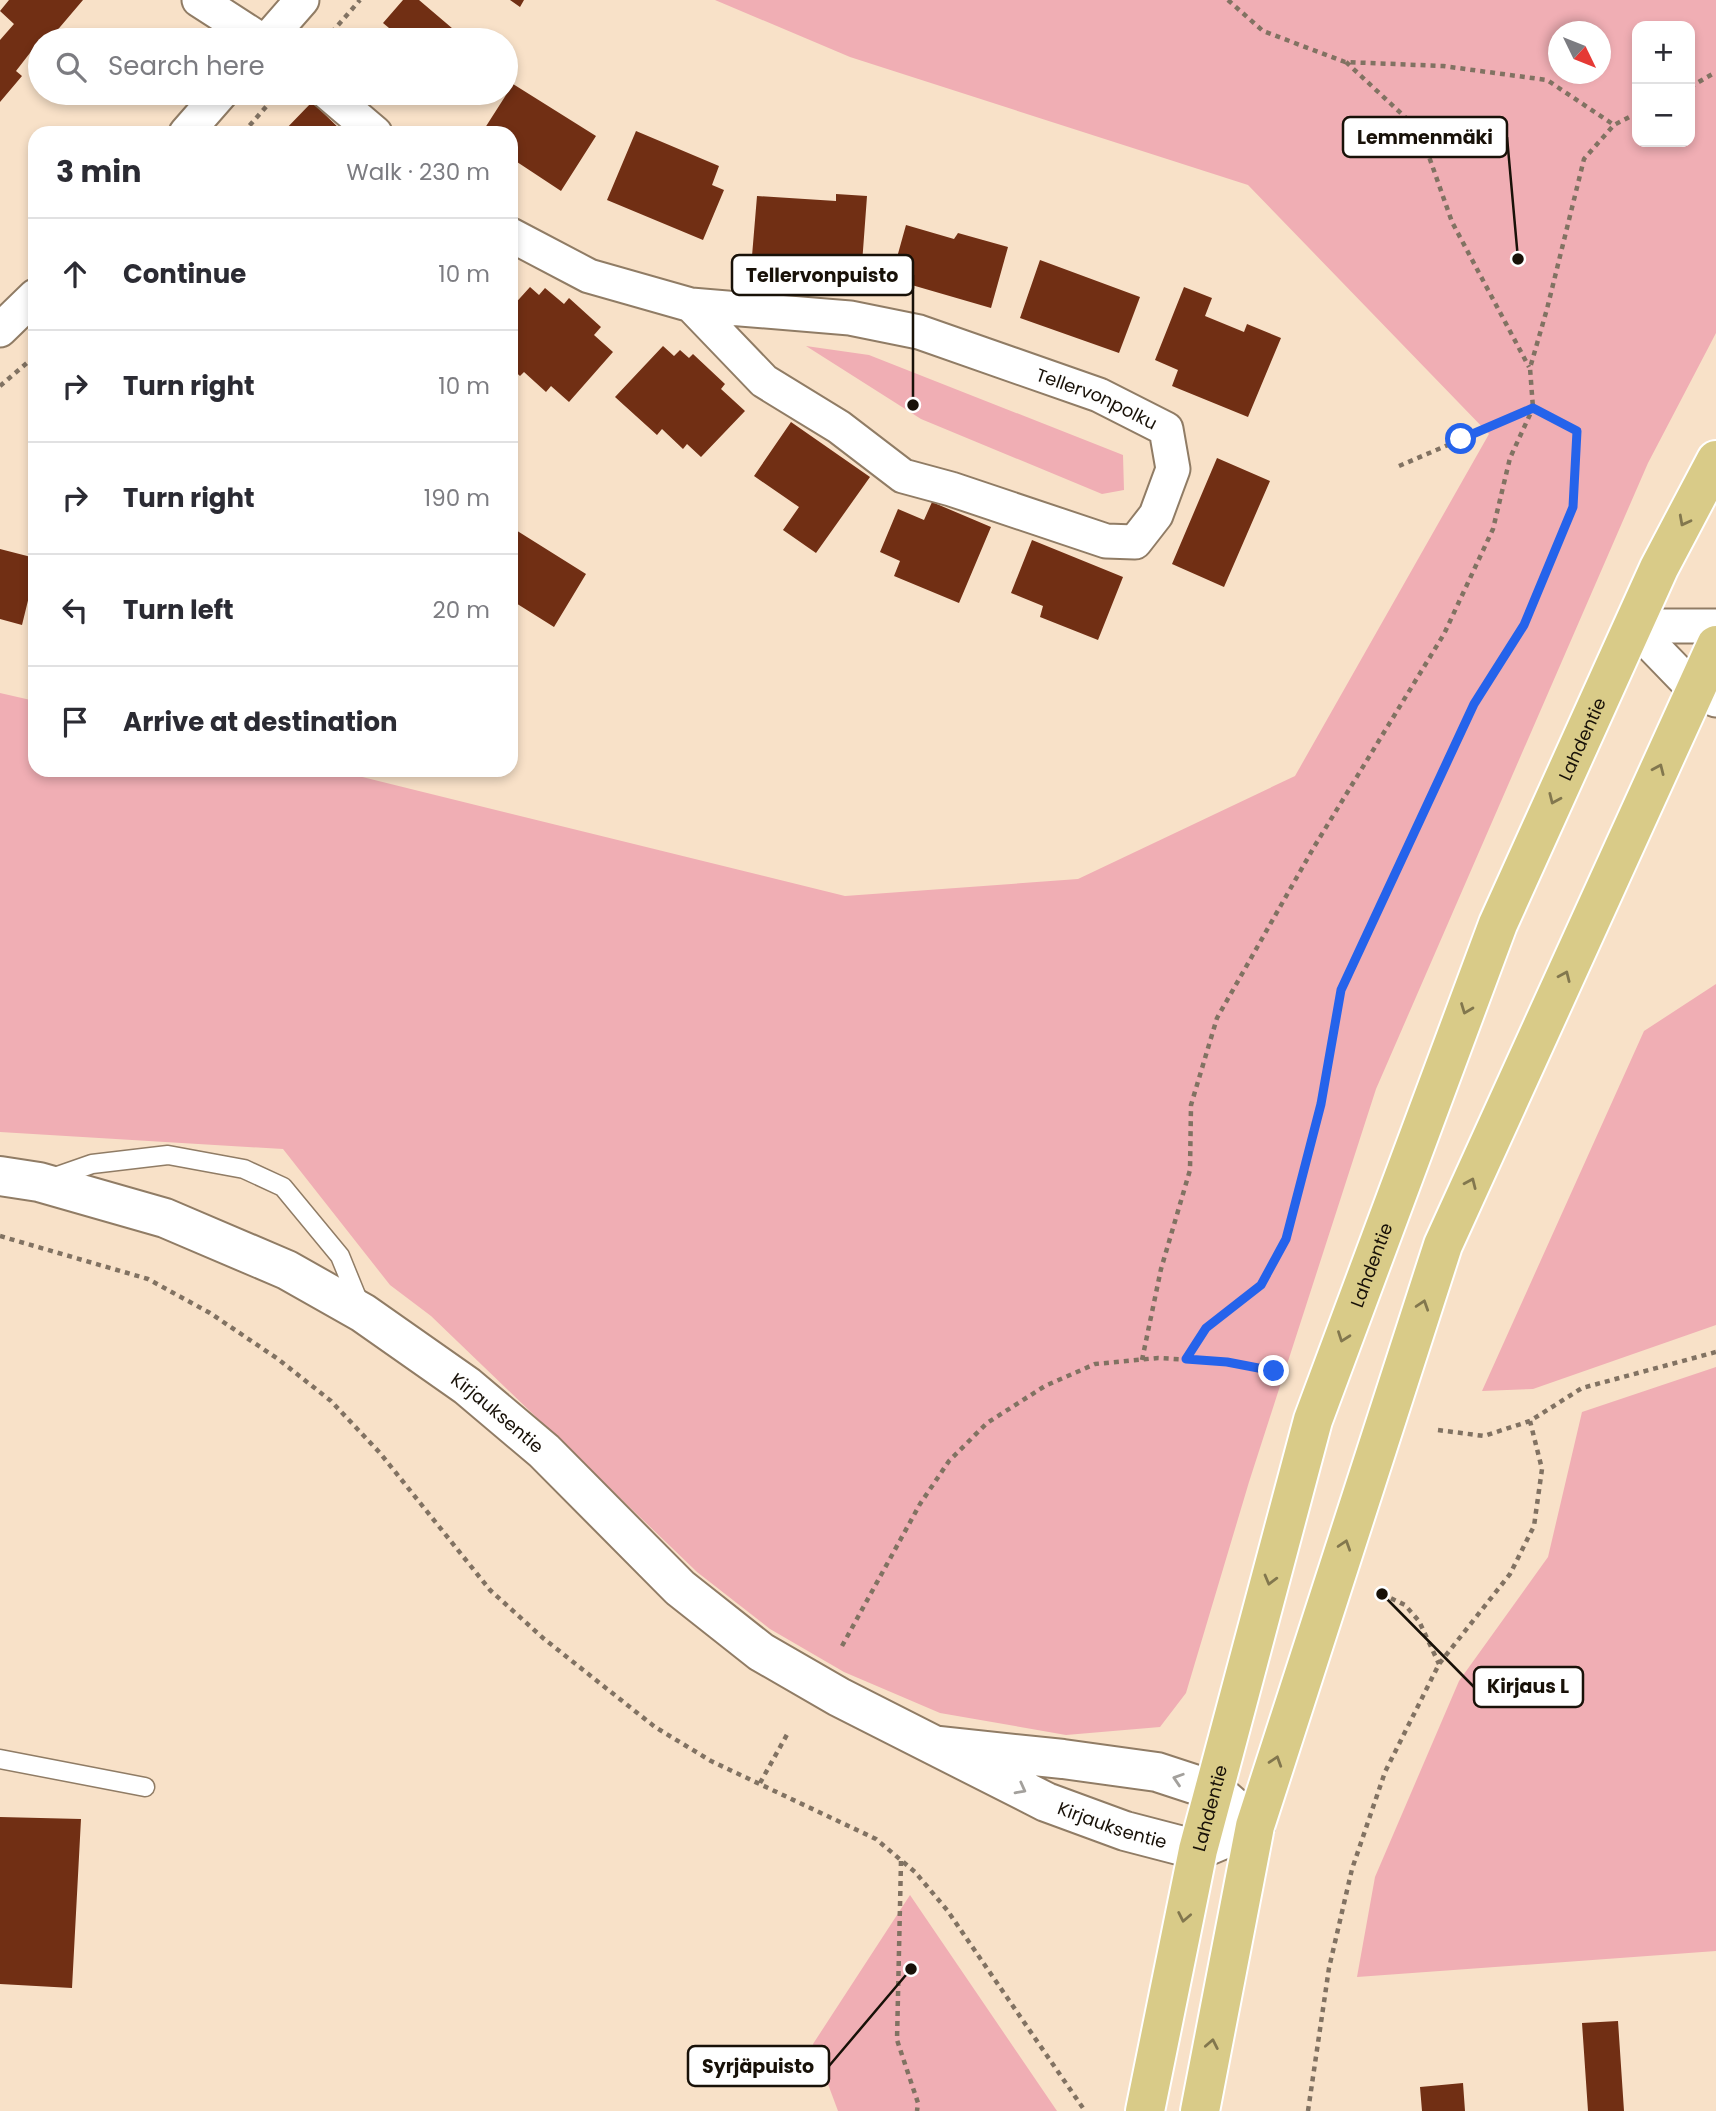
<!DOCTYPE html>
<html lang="en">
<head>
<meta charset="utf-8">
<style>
	body { margin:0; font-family:Poppins,sans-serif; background:#f2f2f3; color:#2b2b33 }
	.controls { position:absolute; right:21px; top:21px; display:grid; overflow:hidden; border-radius:14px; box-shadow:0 4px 10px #0003 }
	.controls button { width:63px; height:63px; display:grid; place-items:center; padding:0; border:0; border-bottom:2px solid #e1e1e2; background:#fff; color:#2b2b33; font:35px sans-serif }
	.compass { position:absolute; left:1548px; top:21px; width:63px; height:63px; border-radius:50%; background:#fff; box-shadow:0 4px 10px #0003; rotate:133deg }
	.stop { position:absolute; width:21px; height:21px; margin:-16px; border:5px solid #2563eb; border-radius:50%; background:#fff }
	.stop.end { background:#2563eb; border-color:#fff; box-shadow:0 2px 7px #0008 }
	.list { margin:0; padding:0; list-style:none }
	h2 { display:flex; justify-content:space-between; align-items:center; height:91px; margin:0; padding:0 28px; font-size:30px }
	h2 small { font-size:23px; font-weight:400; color:#7c7c81 }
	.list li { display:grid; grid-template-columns:46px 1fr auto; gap:21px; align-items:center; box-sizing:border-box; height:112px; padding:0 28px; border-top:2px solid #e1e1e2 }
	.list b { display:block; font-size:26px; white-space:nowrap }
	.list em { font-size:23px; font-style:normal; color:#7c7c81 }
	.icon { flex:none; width:38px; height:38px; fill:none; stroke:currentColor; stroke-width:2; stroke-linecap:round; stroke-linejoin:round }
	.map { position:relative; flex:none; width:1716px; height:2111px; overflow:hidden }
	.search { position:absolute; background:#fff; box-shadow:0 4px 10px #0003; left:28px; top:28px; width:490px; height:77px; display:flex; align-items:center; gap:18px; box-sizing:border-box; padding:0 24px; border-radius:38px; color:#7c7c81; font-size:26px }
	.panel { position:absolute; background:#fff; box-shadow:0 4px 10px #0003; left:28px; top:126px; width:490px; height:651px; border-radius:21px }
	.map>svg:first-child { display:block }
	.green { fill:#f0aeb4; fill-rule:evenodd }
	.building { fill:#712f14 }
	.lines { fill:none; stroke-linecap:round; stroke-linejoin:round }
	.lane-casing { stroke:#907c65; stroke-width:21 }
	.street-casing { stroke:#907c65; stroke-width:37 }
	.secondary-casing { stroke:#907c65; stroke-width:42 }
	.primary-casing { stroke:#fff; stroke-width:42 }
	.path { stroke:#817262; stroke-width:4.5; stroke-dasharray:5 5; stroke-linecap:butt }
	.lane { stroke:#fff; stroke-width:18 }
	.street { stroke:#fff; stroke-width:33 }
	.secondary { stroke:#fff; stroke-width:38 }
	.primary { stroke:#d9cb88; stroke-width:38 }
	.oneway { stroke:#82774e }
	.oneway2 { stroke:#a3a09c }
	.route { stroke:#2563eb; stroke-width:9 }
	.labels { text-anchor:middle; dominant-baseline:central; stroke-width:7; stroke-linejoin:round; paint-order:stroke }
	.street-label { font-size:18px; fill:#181108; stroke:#fff }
	.leader { fill:none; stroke:#181108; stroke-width:2.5 }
	.callout-dot { fill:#181108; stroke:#fff; stroke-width:2.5 }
	.callout { fill:#fff; stroke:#181108; stroke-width:2.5 }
	.callout-label { font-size:19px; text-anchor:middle; font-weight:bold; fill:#181108 }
</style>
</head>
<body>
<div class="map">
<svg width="1716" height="2111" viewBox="0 0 1716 2111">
	<rect width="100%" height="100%" fill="#f8e1c8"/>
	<path class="green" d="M715 0H1716V333L1648 463 1376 1089 1249 1482 1186 1693 1160 1727 1066 1735 940 1713 844 1672 770 1629 697 1572 431 1316 390 1285 283 1149 0 1132V693L35 701V770H334L845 896 1078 879 1295 776 1489 434 1248 185 850 57ZM1637 26H1690V142H1637ZM1558 32H1600V74H1558Z
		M806 346 869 355 1123 455 1124 490 1102 494 921 419Z
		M1716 984V1325L1533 1389 1482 1391 1644 1031Z
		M1716 1367V1951L1357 1977 1375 1877 1459 1681 1548 1557 1582 1412Z
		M910 1895 1057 2111H838L813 2044Z"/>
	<path class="building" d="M9 0H83L49 40H40L16 71 22 76 0 102V40L14 24 0 11Z
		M403 0H419L466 40H378L389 28 383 23Z
		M510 0H524L520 7Z
		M513 84 596 136 561 191 511 158V133H486L483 131Z
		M444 93H461L454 101Z
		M312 102 344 133H282Z
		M636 131 719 166 712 185 724 190 703 240 607 200Z
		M836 194 867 196 862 264 752 256 757 196 836 201Z
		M906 225 954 239 958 233 1008 247 991 308 891 279Z
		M1040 260 1140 297 1119 353 1020 318Z
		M530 287 539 295 545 288 564 304 569 298 601 327 594 335 613 352 569 402 551 386 546 392 524 372 520 376 511 368V308Z
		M1184 287 1212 298 1205 316 1244 332 1247 324 1281 338 1248 417 1172 386 1178 370 1155 360Z
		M663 346 674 356 680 350 689 358 693 354 725 384 721 389 745 411 701 457 687 444 683 449 662 429 657 435 615 397Z
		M791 422 870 477 816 553 783 530 799 507 754 476Z
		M1217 458 1270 481 1224 587 1172 564Z
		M932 502 991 527 959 603 894 576 900 561 880 552 898 509 924 520Z
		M511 527 586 574 554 627 511 600Z
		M1032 540 1123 577 1098 640 1040 617 1043 606 1011 593Z
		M0 549 35 558V572L22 625 0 619Z
		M0 1817 81 1819 72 1988 0 1984Z
		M1618 2021 1624 2111H1588L1582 2023Z
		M1463 2083 1465 2111H1422L1420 2087Z"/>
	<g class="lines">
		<defs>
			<path id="lane" d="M49 1179 92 1164 168 1155 244 1169 283 1187 340 1256 360 1305
				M0 1759 145 1787"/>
			<g id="street">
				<path d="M199 0 261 40"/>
				<path d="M267 40 302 0"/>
				<path d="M328 93 375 133"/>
				<path d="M186 133 221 93"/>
				<path id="s1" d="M511 235 589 276 691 305 850 318 919 332 1099 395 1166 429 1173 469 1156 515 1135 542 1106 541 951 489 903 476 839 427 764 381 691 305"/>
				<path d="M0 330 35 296"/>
				<path d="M1633 626 1695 690 1716 700"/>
				<path d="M1633 626H1716"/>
			</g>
			<g id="secondary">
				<path id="s2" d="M0 1176 39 1182 165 1218 287 1270 363 1313 467 1386 544 1451 680 1588 761 1652 839 1697 1046 1802 1125 1831 1198 1850 1255 1826 1215 1791 1157 1772 1063 1759 939 1746"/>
			</g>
			<g id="primary">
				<path id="s3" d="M1145 2111 1198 1850 1313 1420 1498 924 1659 568 1716 460"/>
				<path d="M1200 2111 1255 1826 1443 1245 1716 645"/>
			</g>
		</defs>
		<use href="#lane" class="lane-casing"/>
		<use href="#street" class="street-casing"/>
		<use href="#secondary" class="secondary-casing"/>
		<use href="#primary" class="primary-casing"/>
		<path class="path" d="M1228 0 1263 31 1345 62 1443 66 1547 80 1614 125
			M325 40 360 0
			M1346 62 1420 131 1452 222 1529 367
			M1690 87 1716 72
			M243 133 278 93
			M0 386 35 356
			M1399 466 1532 409
			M0 1236 148 1279 210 1313 278 1359 331 1401 380 1453 490 1590 543 1638 655 1727 711 1761 876 1839 915 1872 947 1910 1085 2111
			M1186 1359 1206 1328 1261 1285 1286 1239 1321 1104 1341 990 1474 703 1524 625 1573 507 1577 431 1533 408 1530 368 1547 309 1584 159 1614 125 1637 113
			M1142 1360 1161 1269 1190 1170 1191 1105 1217 1018 1314 847 1444 634 1493 529 1510 458 1533 408
			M1438 1430 1484 1436 1530 1421 1582 1388 1716 1352
			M1382 1594 1405 1605 1419 1621 1439 1664
			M842 1646 920 1504 949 1461 987 1423 1045 1386 1095 1364 1158 1358 1227 1362 1274 1371
			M760 1783 789 1731
			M901 1861 897 2040 918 2103 917 2111
			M1308 2111 1329 1968 1352 1869 1385 1772 1439 1664 1510 1574 1534 1526 1542 1469 1530 1421"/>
		<use href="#lane" class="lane"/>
		<use href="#street" class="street"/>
		<use href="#secondary" class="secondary"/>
		<use href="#primary" class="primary"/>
	</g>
	<defs><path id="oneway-chevron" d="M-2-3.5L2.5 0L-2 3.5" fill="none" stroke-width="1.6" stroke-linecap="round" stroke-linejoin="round" transform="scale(1.75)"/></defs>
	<g class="oneway">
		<use href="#oneway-chevron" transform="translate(1684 521) rotate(118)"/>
		<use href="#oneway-chevron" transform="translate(1659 769) rotate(-66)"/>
		<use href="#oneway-chevron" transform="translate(1554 799) rotate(114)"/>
		<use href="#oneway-chevron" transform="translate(1565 976) rotate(-66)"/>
		<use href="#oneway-chevron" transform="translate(1466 1009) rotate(111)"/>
		<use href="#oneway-chevron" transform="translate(1471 1183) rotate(-66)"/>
		<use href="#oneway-chevron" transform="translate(1423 1305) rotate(-72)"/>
		<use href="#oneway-chevron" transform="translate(1343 1337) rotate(110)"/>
		<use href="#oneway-chevron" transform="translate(1345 1545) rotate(-72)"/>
		<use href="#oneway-chevron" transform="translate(1270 1580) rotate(105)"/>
		<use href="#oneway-chevron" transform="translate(1276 1761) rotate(-72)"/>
		<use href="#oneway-chevron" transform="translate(1184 1917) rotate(101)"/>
		<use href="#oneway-chevron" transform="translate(1212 2044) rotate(-79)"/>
	</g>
	<g class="oneway2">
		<use href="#oneway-chevron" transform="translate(1178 1779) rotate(-162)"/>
		<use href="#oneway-chevron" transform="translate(1021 1789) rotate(28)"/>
	</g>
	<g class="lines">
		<path class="route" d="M1274 1371 1227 1362 1186 1359 1206 1328 1261 1285 1286 1239 1321 1104 1341 990 1474 704 1524 625 1573 507 1577 431 1533 408 1461 439"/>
	</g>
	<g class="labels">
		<g class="street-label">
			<text stroke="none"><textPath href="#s1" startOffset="614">Tellervonpolku</textPath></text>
			<text stroke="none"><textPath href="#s3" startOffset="1444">Lahdentie</textPath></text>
			<text stroke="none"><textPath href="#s3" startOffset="877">Lahdentie</textPath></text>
			<text stroke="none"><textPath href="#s2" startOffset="558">Kirjauksentie</textPath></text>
			<text stroke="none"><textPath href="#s3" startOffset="310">Lahdentie</textPath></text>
			<text stroke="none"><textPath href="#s2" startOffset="1307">Kirjauksentie</textPath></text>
		</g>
	</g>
	<path class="leader" d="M1518 259L1507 137M913 405L913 275M1382 1594L1474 1687M911 1969L829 2066"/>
	<g class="callout-dot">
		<circle cx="1518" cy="259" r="7"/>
		<circle cx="913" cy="405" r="7"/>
		<circle cx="1382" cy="1594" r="7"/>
		<circle cx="911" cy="1969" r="7"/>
	</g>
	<g class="callout">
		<rect x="1343" y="117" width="164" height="40" rx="7"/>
		<rect x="732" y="255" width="181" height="40" rx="7"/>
		<rect x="1474" y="1667" width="109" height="40" rx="7"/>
		<rect x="688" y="2046" width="141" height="40" rx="7"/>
	</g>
	<g class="callout-label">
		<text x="1425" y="144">Lemmenmäki</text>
		<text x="822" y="282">Tellervonpuisto</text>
		<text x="1528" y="1693">Kirjaus L</text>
		<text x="758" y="2073">Syrjäpuisto</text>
	</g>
</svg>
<div class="controls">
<button>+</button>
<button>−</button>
</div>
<svg class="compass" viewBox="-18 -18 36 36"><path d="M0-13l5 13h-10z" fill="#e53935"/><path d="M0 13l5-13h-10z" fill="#7c7c81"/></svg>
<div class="stop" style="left:1461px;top:439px"></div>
<div class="stop end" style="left:1274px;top:1371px"></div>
<div class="search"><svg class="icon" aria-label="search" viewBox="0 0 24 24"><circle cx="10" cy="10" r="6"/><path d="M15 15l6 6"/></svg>Search here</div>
<section class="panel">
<h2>3 min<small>Walk · 230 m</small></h2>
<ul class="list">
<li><svg class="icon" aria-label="ahead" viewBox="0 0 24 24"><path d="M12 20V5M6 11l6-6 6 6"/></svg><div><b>Continue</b></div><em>10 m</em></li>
<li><svg class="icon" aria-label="right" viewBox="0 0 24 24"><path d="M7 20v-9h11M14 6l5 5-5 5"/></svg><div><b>Turn right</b></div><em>10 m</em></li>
<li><svg class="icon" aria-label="right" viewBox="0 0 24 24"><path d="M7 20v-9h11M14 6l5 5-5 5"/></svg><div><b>Turn right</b></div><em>190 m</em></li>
<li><svg class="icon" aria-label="left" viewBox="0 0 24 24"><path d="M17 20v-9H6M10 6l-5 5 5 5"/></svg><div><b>Turn left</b></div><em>20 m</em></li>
<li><svg class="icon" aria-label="arrive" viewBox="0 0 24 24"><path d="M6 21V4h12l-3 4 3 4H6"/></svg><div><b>Arrive at destination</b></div></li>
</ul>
</section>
</div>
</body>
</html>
